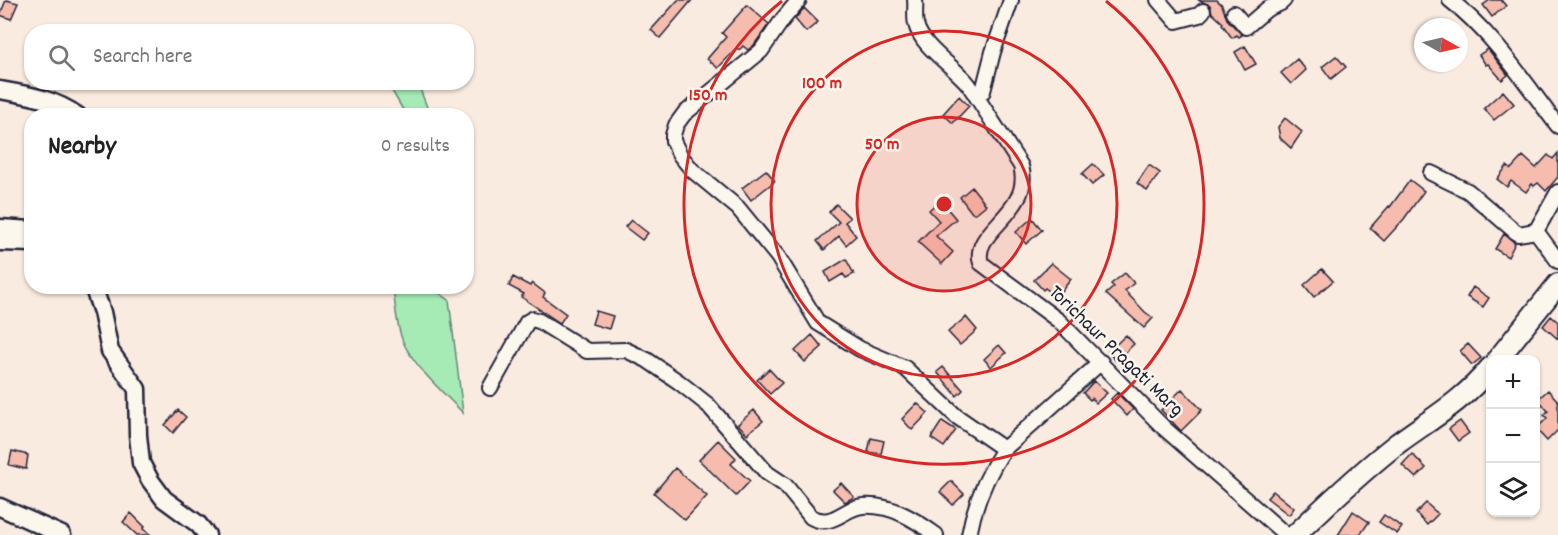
<!DOCTYPE html>
<html lang="en">
<head>
<meta charset="utf-8">
<style>
	body { margin:0; font-family:Dekko,sans-serif; background:#f6f6f6; color:#222 }
	.controls { position:absolute; right:18px; bottom:18px; display:grid; overflow:hidden; border-radius:12px; box-shadow:0 2px 4px #0004 }
	.controls button { width:54px; height:54px; display:grid; place-items:center; padding:0; border:0; border-bottom:2px solid #e0e0e0; background:#fff; color:#222; font:30px sans-serif }
	.compass { position:absolute; left:1414px; top:18px; width:54px; height:54px; border-radius:50%; background:#fff; box-shadow:0 2px 4px #0004; rotate:98deg }
	.list { margin:0; padding:0; list-style:none }
	h2 { display:flex; justify-content:space-between; align-items:center; height:78px; margin:0; padding:0 24px; font-size:26px }
	h2 small { font-size:20px; font-weight:400; color:#767676 }
	.icon { flex:none; width:33px; height:33px; fill:none; stroke:currentColor; stroke-width:2; stroke-linecap:round; stroke-linejoin:round }
	.map { position:relative; flex:none; width:1558px; height:535px; overflow:hidden }
	.search { position:absolute; background:#fff; box-shadow:0 2px 4px #0004; left:24px; top:24px; width:450px; height:66px; display:flex; align-items:center; gap:15px; box-sizing:border-box; padding:0 21px; border-radius:24px; color:#767676; font-size:22px }
	.panel { position:absolute; background:#fff; box-shadow:0 2px 4px #0004; left:24px; top:108px; width:450px; height:186px; border-radius:24px }
	.map>svg:first-child { display:block }
	.green { fill:#a6eab5; stroke:#648678; stroke-width:1.5 }
	.building { fill:#f6bdae; stroke:#22223b; stroke-width:1.5 }
	.lines { fill:none; stroke-linecap:round; stroke-linejoin:round }
	.minor-casing { stroke:#22223b; stroke-width:18 }
	.tertiary-casing { stroke:#22223b; stroke-width:21 }
	.secondary-casing { stroke:#22223b; stroke-width:24 }
	.minor { stroke:#fbf7ec; stroke-width:14 }
	.tertiary { stroke:#fbf7ec; stroke-width:16 }
	.secondary { stroke:#fbf7ec; stroke-width:20 }
	.ring { fill:none; stroke:#d62828; stroke-width:3 }
	.labels { text-anchor:middle; dominant-baseline:central; stroke-width:5; stroke-linejoin:round; paint-order:stroke }
	.street-label { font-size:21px; fill:#22223b; stroke:#fbf7ec }
	.centre { fill:#d62828; stroke:#fbf7ec; stroke-width:3 }
	.ring-label { font-size:18px; text-anchor:middle; font-weight:bold; fill:#d62828; stroke:#fbf7ec; stroke-width:5; stroke-linejoin:round; paint-order:stroke }
</style>
</head>
<body>
<div class="map">
<svg width="1558" height="535" viewBox="0 0 1558 535">
	<rect width="100%" height="100%" fill="#faebe0"/>
	<filter id="ink" filterUnits="userSpaceOnUse"><feTurbulence type="fractalNoise" baseFrequency=".0167" numOctaves="2"/><feDisplacementMap in="SourceGraphic" scale="12" xChannelSelector="R" yChannelSelector="G"/><feConvolveMatrix kernelMatrix="1 2 1 2 8 2 1 2 1" color-interpolation-filters="sRGB"/></filter>
	<g filter="url(#ink)">
		<path class="green" d="M388 84 420 89 430 115H406Z
			M393 287H431L449 300 463 413C444 393 418 370 405 346 397 331 395 304 393 287Z"/>
		<path class="building" d="M6 0 18 3 11 19 0 15Z
			M678 0H692L660 38 651 30Z
			M1198 0H1217L1222 5 1227 19 1242 35 1239 37 1237 35 1232 38 1222 24 1223 23 1212 13 1210 5Z
			M1490 0H1501L1506 6 1492 17 1483 5Z
			M747 5 769 24 754 45 748 50 743 46 739 50 737 48 718 68 707 59 726 37 722 33Z
			M804 8 818 22 806 32 795 19Z
			M1245 46 1256 64 1245 70 1235 52Z
			M1488 49 1508 75 1502 80 1488 64 1486 65 1479 55Z
			M1336 56 1346 67 1331 79 1322 67Z
			M1297 59 1306 70 1291 84 1281 73Z
			M1503 91 1514 104 1494 120 1484 108Z
			M959 96 969 106 953 123 943 114Z
			M1285 118 1302 132 1291 148 1280 138 1278 127Z
			M1558 153V177L1546 191 1538 183 1534 186 1532 184 1526 192 1511 181 1507 187 1497 179 1507 166 1511 169 1523 156 1536 168 1548 155 1553 159Z
			M1093 164 1104 175 1092 185 1082 174Z
			M1149 165 1160 173 1147 191 1137 183Z
			M766 170 775 181 751 200 742 188Z
			M1410 180 1424 191 1404 219 1384 241 1370 228 1389 206 1390 207Z
			M972 187 986 205 976 213H972L960 197Z
			M940 200 956 219 936 236 953 252 942 264 918 242 939 221 929 210Z
			M836 204 850 218 845 222 856 236 846 245 839 236 824 250 817 241 839 222 829 212Z
			M1032 218 1042 230 1026 244 1016 232Z
			M631 220 648 233 642 240 625 227Z
			M1504 234 1515 243 1508 257 1495 249Z
			M846 259 854 274 846 278 843 274 830 282 825 272Z
			M1051 263 1071 279 1057 297 1045 288 1043 290 1034 280Z
			M1322 269 1333 281 1314 297 1304 285Z
			M1125 273 1134 283 1125 291 1145 312 1153 318 1144 328 1106 294 1114 287 1111 284Z
			M513 277 530 286 532 283 545 293 543 297 566 314 560 323 521 297 524 294 509 286Z
			M1473 287 1489 298 1483 307 1467 297Z
			M596 311 613 316 609 329 592 324Z
			M1551 316 1558 322V339L1543 326Z
			M966 317 977 330 960 345 948 332Z
			M812 335 822 347 805 362 795 351Z
			M1126 335 1134 344 1116 361 1108 352Z
			M1468 344 1481 358 1472 365 1460 351Z
			M999 345 1006 353 991 367 984 359Z
			M943 367 963 390 957 396 937 372Z
			M769 369 782 383 770 394 757 380Z
			M1094 381 1107 393 1096 403 1092 398 1090 400 1083 393Z
			M1182 389 1202 410 1181 431 1161 410Z
			M1548 390 1558 401V430L1547 441 1536 429 1547 418 1544 415 1548 411 1538 399Z
			M1117 393 1133 409 1127 416 1111 399Z
			M917 403 928 413 912 430 902 419Z
			M178 410 186 417 173 433 165 425Z
			M754 410 763 421 747 434 738 424Z
			M942 421 956 430 944 447 931 438Z
			M1460 421 1469 433 1458 441 1449 429Z
			M871 438 884 441 881 454 868 452Z
			M718 440 736 458 731 464 750 481 736 496 699 460Z
			M12 451 28 455 26 469 9 465Z
			M1412 454 1426 468 1416 478 1402 465Z
			M675 468 707 496 685 520 654 493Z
			M951 481 964 494 953 505 940 492Z
			M841 483 854 497 845 502 833 490Z
			M1273 491 1294 508 1289 515 1267 498Z
			M1426 503 1438 514 1427 525 1416 513Z
			M1353 511 1369 522 1360 535H1338Z
			M131 513 145 527 143 529 151 535H137L123 522Z
			M1384 515 1402 527 1397 534 1379 522Z"/>
		<g class="lines">
			<defs>
				<path id="minor" d="M799 0 783 19 761 51 684 114 676 125 673 135V141L680 155 692 170 738 208 778 257 818 323 860 349 905 368 956 416 1004 449C986 476 975 502 969 535
					M915 0C916 7 914 17 916 24 921 47 955 67 969 85L1021 166C1034 213 970 230 981 263L1059 321 1164 428 1286 535
					M1158 0 1176 21 1199 15 1203 11
					M1450 0C1493 33 1525 83 1558 126
					M1234 13 1246 27 1267 9 1281 3 1284 0
					M974 92 983 91 993 52 1011 0
					M1431 173 1468 191 1518 234 1536 231
					M1558 192 1536 231 1558 261
					M490 388 527 322 532 319 539 321 587 351 626 350 647 360 679 382 708 405 767 473 785 485 811 517C833 529 844 507 863 506 891 504 914 519 936 535
					M1004 449 1101 362"/>
				<path id="tertiary" d="M0 90C29 95 54 99 78 116
					M0 228 32 230
					M0 242 32 243
					M93 286 102 312 110 351 137 389 138 435 141 463 150 480 164 499 198 524 207 535
					M0 507 62 535"/>
				<path id="secondary" d="M1497 360 1558 284
					M1295 535C1328 503 1362 471 1398 443 1432 418 1462 402 1490 368"/>
			</defs>
			<use href="#minor" class="minor-casing"/>
			<use href="#tertiary" class="tertiary-casing"/>
			<use href="#secondary" class="secondary-casing"/>
			<use href="#minor" class="minor"/>
			<use href="#tertiary" class="tertiary"/>
			<use href="#secondary" class="secondary"/>
		</g>
	</g>
	<circle cx="944" cy="204" r="87" fill="#d62828" fill-opacity=".12"/>
	<g class="ring">
		<circle cx="944" cy="204" r="87"/>
		<circle cx="944" cy="204" r="173"/>
		<path d="M1106 1A260 260 0 1 1 782 1"/>
	</g>
	<g class="labels">
		<g class="street-label">
			<text transform="translate(1115 352) rotate(44)">Torichaur Pragati Marg</text>
		</g>
	</g>
	<circle cx="944" cy="204" r="9" class="centre"/>
	<g class="ring-label">
		<text x="822" y="88">100 m</text>
		<text x="708" y="100">150 m</text>
		<text x="882" y="149">50 m</text>
	</g>
</svg>
<div class="controls">
<button>+</button>
<button>−</button>
<button><svg class="icon" aria-label="layers" viewBox="0 0 24 24"><path d="M12 4l9 5-9 5-9-5zM3 14l9 5 9-5"/></svg></button>
</div>
<svg class="compass" viewBox="-18 -18 36 36"><path d="M0-13l5 13h-10z" fill="#e53935"/><path d="M0 13l5-13h-10z" fill="#767676"/></svg>
<div class="search"><svg class="icon" aria-label="search" viewBox="0 0 24 24"><circle cx="10" cy="10" r="6"/><path d="M15 15l6 6"/></svg>Search here</div>
<section class="panel">
<h2>Nearby<small>0 results</small></h2>
<ul class="list">
</ul>
</section>
</div>
</body>
</html>
